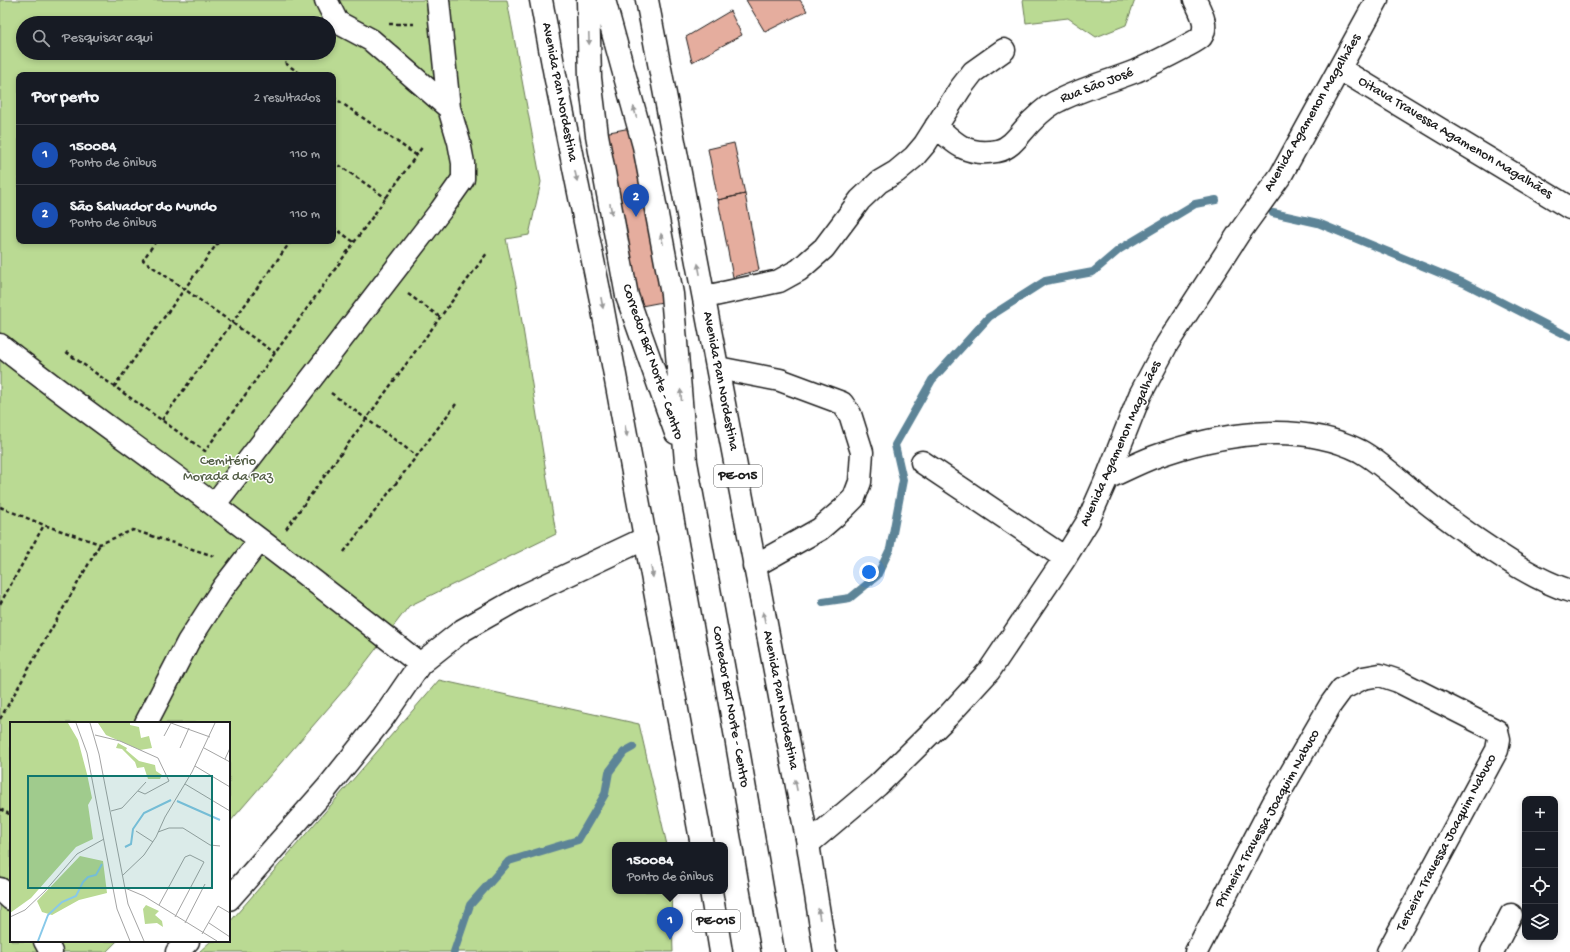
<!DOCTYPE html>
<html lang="pt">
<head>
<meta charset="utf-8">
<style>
	body { margin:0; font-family:"Gochi Hand",sans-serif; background:#242831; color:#f1f3f6 }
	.controls { position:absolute; right:12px; bottom:12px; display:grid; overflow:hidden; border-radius:8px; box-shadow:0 2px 6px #0003 }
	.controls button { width:36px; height:36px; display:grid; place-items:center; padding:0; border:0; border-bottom:1px solid #363941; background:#171b24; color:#f1f3f6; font:20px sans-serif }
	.you { position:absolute; left:869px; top:572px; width:14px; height:14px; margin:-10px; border:3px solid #fff; border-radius:50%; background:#1a73e8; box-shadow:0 0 0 6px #1a73e833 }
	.badge { display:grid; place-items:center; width:26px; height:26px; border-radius:50%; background:#b45309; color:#fff; font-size:13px; font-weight:700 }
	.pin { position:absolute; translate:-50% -33px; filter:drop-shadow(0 1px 2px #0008) }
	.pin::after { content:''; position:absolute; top:21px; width:14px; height:12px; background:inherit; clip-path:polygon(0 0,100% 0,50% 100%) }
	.popup { position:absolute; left:612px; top:842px; width:116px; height:52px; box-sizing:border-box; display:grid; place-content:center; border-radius:8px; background:#171b24; filter:drop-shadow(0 1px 3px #0005); font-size:13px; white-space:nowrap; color:#9ea1a6 }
	.popup b { font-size:15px; color:#f1f3f6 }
	.popup::after { content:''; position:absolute; left:50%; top:100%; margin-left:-8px; border:8px solid transparent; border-top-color:#171b24 }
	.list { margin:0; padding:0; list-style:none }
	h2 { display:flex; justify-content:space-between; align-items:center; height:52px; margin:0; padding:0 16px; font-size:17px }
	h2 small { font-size:13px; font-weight:400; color:#9ea1a6 }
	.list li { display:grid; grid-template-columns:26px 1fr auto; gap:12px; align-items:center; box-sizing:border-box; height:60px; padding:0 16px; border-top:1px solid #363941 }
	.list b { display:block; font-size:15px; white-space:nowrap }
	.list p { margin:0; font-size:13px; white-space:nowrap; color:#9ea1a6 }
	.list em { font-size:13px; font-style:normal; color:#9ea1a6 }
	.icon { flex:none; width:22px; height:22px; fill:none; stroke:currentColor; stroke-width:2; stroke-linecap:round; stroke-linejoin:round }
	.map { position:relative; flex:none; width:1570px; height:952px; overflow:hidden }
	.search { position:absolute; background:#171b24; box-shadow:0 2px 6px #0003; left:16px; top:16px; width:320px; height:44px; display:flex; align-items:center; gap:10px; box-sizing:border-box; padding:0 14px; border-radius:22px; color:#9ea1a6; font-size:15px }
	.panel { position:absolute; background:#171b24; box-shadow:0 2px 6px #0003; left:16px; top:72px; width:320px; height:172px; border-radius:8px }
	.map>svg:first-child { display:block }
	.green { fill:#bada93; stroke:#6b7b58; fill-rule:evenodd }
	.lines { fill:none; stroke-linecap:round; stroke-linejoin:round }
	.stream { stroke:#5d8497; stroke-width:8 }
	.building { fill:#e5ad9e; stroke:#1c1c1c }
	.minor-casing { stroke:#1c1c1c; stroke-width:25 }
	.highway-casing { stroke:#1c1c1c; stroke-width:25 }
	.path { stroke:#1c1c1c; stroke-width:2.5; stroke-dasharray:4 3; stroke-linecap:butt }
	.minor { stroke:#fff; stroke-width:22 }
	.highway { stroke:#fff; stroke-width:22 }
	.oneway { fill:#999 }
	.labels { text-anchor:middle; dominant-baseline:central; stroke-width:3; stroke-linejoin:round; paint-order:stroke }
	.shield { fill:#fff; stroke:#606060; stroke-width:1 }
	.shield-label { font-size:13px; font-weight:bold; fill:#1c1c1c }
	.street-label { font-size:14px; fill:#1c1c1c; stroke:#fff }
	.park-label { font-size:14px; fill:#535e46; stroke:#fff }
	.inset-river { fill:none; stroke:#88c9e9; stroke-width:2 }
	.inset-road { fill:none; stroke:#a4a4a4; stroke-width:1 }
	.view { fill:#0f766e; fill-opacity:0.15; stroke:#0f766e; stroke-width:2 }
	.inset-edge { fill:none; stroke:#1c1c1c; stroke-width:2 }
</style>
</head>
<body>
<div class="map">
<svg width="1570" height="952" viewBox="0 0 1570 952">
	<rect width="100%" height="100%" fill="#fff"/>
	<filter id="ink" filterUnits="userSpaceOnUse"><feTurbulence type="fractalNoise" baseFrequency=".025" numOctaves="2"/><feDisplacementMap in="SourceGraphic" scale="8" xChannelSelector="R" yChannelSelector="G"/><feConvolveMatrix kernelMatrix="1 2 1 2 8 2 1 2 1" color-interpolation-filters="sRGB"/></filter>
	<g filter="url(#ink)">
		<path class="green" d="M0 0H507L541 182 529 235 506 239 516 285 556 534 409 606 349 684 229 823V723H11V941H117L106 952H0ZM23 23H329V53H23ZM19 75H333V241H19Z
			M1023 0H1135L1126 25 1096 37 1068 18 1026 23Z
			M439 680 639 724 667 845H615V891H671L673 952H199L211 941H229V923Z"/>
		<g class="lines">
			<path class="stream" d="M1273 213 1318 223 1464 283 1570 337
				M823 602 850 598 877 576 890 549 903 480 895 445 932 380 989 317 1045 281 1093 272 1120 249 1195 204 1216 200
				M454 952 470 905 509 861 578 840 605 794 609 772 624 752 633 747"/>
		</g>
		<path class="building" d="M746 0H800L807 11 765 32Z
			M730 11 742 35 692 62 686 37Z
			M636 127 668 301 636 307 604 133Z
			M734 143 745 194 718 200 708 149Z
			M745 194 759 270 733 277 718 200Z"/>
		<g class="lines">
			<defs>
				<path id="minor" d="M326 0 337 22 371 40 449 108
					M588 0 590 78 597 135 627 296 676 433
					M604 0 644 146 672 294 686 462 734 726 773 952
					M1340 69 1570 208
					M936 126C956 145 968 156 997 151 1013 148 1022 130 1033 120 1041 112 1050 104 1060 100 1084 88 1111 81 1136 71 1152 64 1168 56 1183 48 1188 45 1197 41 1201 37 1209 25 1200 11 1195 0
					M705 297 779 281 799 270 824 248 860 200 879 182 896 172 914 157 925 144 960 89 973 72 1004 50
					M0 345C70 401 143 451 214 505 283 557 352 610 420 664
					M718 368 780 380 842 403 850 414 862 452 860 482 854 498 842 510 820 529 754 566
					M922 462 1065 558
					M1107 478C1123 471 1138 463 1154 457 1217 434 1297 420 1360 451 1377 460 1399 480 1415 493 1434 509 1453 523 1473 537 1504 558 1534 579 1570 591
					M214 505 441 210 463 179V163L459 142 449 108 438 0
					M146 723 188 642 223 588 260 540
					M808 844 878 785 947 717 989 671 1065 558 1088 521 1107 478 1140 395 1167 344 1239 233 1281 175 1377 0
					M0 889 11 899
					M229 899 327 788 383 718 420 664 463 630 523 596 646 538
					M45 941 51 952
					M177 952 188 941
					M1196 952 1273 804 1331 704 1342 689 1363 678 1380 675 1398 681 1497 731 1499 739 1497 750 1388 952
					M1492 952 1511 915"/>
				<path id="highway" d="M541 0 555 75 602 305 702 845
					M647 0 808 844 825 952
					M711 891 721 952"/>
			</defs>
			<use href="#minor" class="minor-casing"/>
			<use href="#highway" class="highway-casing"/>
			<path class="path" d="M389 24H416
				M285 63 302 75
				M333 97 416 155
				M333 161 386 198
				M333 227 354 242
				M156 241 143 260 275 353
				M408 294 440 317
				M66 352 205 451 423 146
				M114 387 219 241
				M331 393 417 456
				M162 420 291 241
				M0 507 44 525 100 544 133 530 217 557
				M286 529 487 253
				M344 552 456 404
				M0 604 44 525
				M0 719 100 544
				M0 809 11 815"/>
			<use href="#minor" class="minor"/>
			<use href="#highway" class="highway"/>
		</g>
		<defs><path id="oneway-solid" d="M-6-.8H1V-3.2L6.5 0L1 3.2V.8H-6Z"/></defs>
		<g class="oneway">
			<use href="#oneway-solid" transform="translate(589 39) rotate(88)"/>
			<use href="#oneway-solid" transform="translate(635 112) rotate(-104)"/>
			<use href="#oneway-solid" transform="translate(576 176) rotate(78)"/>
			<use href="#oneway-solid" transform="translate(611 209) rotate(79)"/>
			<use href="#oneway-solid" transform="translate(662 239) rotate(-101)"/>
			<use href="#oneway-solid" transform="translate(699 269) rotate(-101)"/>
			<use href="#oneway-solid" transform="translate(602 303) rotate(79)"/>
			<use href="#oneway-solid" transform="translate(681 395) rotate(-95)"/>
			<use href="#oneway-solid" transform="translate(626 431) rotate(79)"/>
			<use href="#oneway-solid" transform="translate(652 572) rotate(80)"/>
			<use href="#oneway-solid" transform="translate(764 617) rotate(-101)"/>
			<use href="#oneway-solid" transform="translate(796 785) rotate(-101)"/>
			<use href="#oneway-solid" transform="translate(819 914) rotate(-99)"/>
		</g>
	</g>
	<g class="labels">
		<g class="shield">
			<rect x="714" y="465" width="48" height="22" rx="3"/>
			<rect x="692" y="910" width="48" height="22" rx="3"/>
		</g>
		<g class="shield-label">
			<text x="738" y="476">PE-015</text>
			<text x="716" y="921">PE-015</text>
		</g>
		<g class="street-label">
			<text transform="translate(1097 86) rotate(-21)">Rua São José</text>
			<text transform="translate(559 92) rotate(79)">Avenida Pan Nordestina</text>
			<text transform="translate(1313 113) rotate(-60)">Avenida Agamenon Magalhães</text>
			<text transform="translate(1455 138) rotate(31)">Oitava Travessa Agamenon Magalhães</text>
			<text transform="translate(652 362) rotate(71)">Corredor BRT Norte - Centro</text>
			<text transform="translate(720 381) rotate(79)">Avenida Pan Nordestina</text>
			<text transform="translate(1121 444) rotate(-66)">Avenida Agamenon Magalhães</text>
			<text transform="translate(780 700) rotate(79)">Avenida Pan Nordestina</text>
			<text transform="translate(730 707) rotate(80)">Corredor BRT Norte - Centro</text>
			<text transform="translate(1268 819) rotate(-61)">Primeira Travessa Joaquim Nabuco</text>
			<text transform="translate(1447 843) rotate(-62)">Terceira Travessa Joaquim Nabuco</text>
		</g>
		<g class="park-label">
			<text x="228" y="461">Cemitério<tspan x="228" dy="16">Morada da Paz</tspan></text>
		</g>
	</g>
	<g transform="translate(10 722)">
		<rect width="220" height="220" fill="#fff"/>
		<path d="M0 1H58L68 18 77 52 82 76 78 83 83 117 66 125 21 176 0 191ZM88 1H120V3L129 5 131 16 139 14 142 26 130 28 96 13ZM108 21 117 26 116 28 129 39 145 43 146 49 152 53 150 57H138L134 45 127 46 125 40 112 27 106 26ZM70 134 93 139 97 171 69 178 42 193 32 190 27 179ZM136 183 149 189 145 193 152 199 153 205 147 201 135 202 133 187Z" fill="#bada93"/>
		<path class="inset-river" d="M167 79 210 98M115 125 121 122 123 107 134 91 161 78M28 219 38 193 52 180 66 174 73 160 78 155 86 153 92 142"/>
		<path class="inset-road" d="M66 1 77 31 107 187 120 219M80 1 89 32 118 182 134 219M85 13 110 19 148 36 159 59 135 72 128 69M154 14 161 1 200 15M170 26 179 6M194 26 220 40M215 37 220 26M185 44 220 65M175 62 220 89M101 89 112 86 136 60M126 109 143 120M148 110 159 106H173L200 123 210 124M113 153 134 133 146 115 155 95 182 50 205 1M115 166 134 174 207 219M149 183 175 135 180 133 194 140 165 195M0 195 15 188 35 169 67 132 94 117M175 201 195 162M199 201 220 215M192 212 208 184 220 191"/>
		<path class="view" d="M18 54H202V166H18Z"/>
		<rect width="220" height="220" class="inset-edge"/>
	</g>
</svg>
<div class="controls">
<button>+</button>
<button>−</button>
<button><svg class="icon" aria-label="locate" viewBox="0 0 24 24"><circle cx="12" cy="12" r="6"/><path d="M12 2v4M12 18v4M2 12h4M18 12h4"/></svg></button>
<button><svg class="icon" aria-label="layers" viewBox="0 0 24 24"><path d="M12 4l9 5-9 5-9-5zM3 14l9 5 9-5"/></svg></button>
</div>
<div class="you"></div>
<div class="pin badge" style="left:670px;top:940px;background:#1a4fb4">1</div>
<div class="popup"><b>150084</b>Ponto de ônibus</div>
<div class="pin badge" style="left:636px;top:217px;background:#1a4fb4">2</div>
<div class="search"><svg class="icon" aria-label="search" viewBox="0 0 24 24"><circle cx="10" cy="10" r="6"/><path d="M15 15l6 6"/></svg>Pesquisar aqui</div>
<section class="panel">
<h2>Por perto<small>2 resultados</small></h2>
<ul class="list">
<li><span class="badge" style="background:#1a4fb4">1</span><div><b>150084</b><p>Ponto de ônibus</p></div><em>110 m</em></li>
<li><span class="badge" style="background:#1a4fb4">2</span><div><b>São Salvador do Mundo</b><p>Ponto de ônibus</p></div><em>110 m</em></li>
</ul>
</section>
</div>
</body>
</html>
